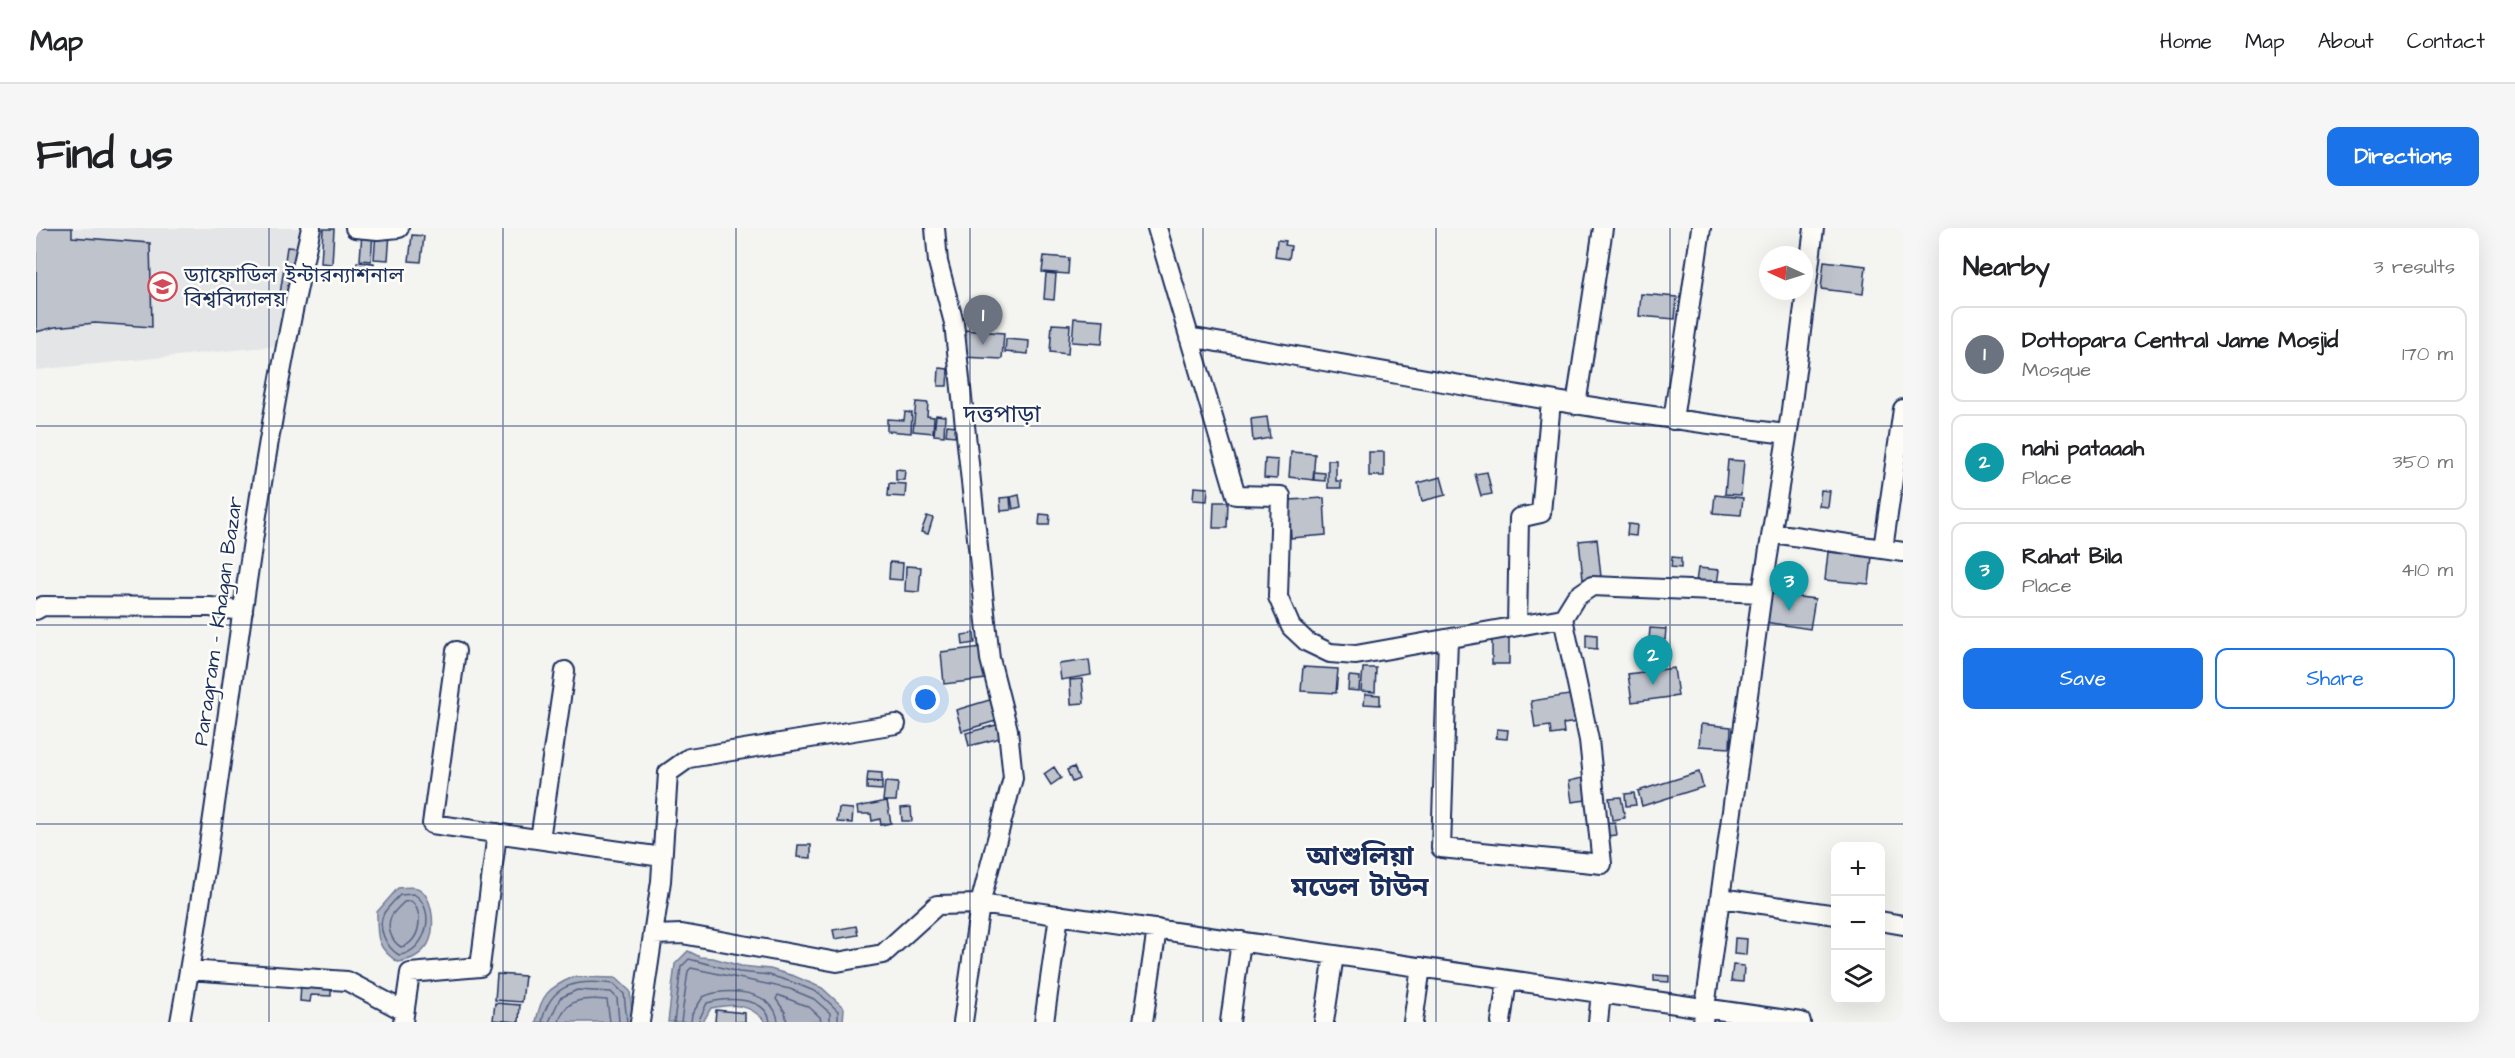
<!DOCTYPE html>
<html lang="en">
<head>
<meta charset="utf-8">
<style>
	body { margin:0; font-family:"Architects Daughter","Noto Sans Bengali",sans-serif; background:#f6f6f6; color:#202124 }
	.controls { position:absolute; right:18px; bottom:18px; display:grid; overflow:hidden; border-radius:12px; box-shadow:0 6px 24px #0002 }
	.controls button { width:54px; height:54px; display:grid; place-items:center; padding:0; border:0; border-bottom:2px solid #e0e0e0; background:#fff; color:#202124; font:30px sans-serif }
	.compass { position:absolute; left:1723px; top:18px; width:54px; height:54px; border-radius:50%; background:#fff; box-shadow:0 6px 24px #0002; rotate:274deg }
	.you { position:absolute; left:890px; top:472px; width:21px; height:21px; margin:-15px; border:4px solid #fff; border-radius:50%; background:#1a73e8; box-shadow:0 0 0 9px #1a73e833 }
	.badge { display:grid; place-items:center; width:39px; height:39px; border-radius:50%; background:#1a73e8; color:#fff; font-size:20px; font-weight:700 }
	.pin { position:absolute; translate:-50% -50px; filter:drop-shadow(0 2px 3px #0008) }
	.pin::after { content:''; position:absolute; top:32px; width:21px; height:18px; background:inherit; clip-path:polygon(0 0,100% 0,50% 100%) }
	.list { margin:0; padding:0; list-style:none }
	h2 { display:flex; justify-content:space-between; align-items:center; height:78px; margin:0; padding:0 24px; font-size:26px }
	h2 small { font-size:20px; font-weight:400; color:#757577 }
	.list li { display:grid; grid-template-columns:39px 1fr auto; gap:18px; align-items:center; box-sizing:border-box; height:96px; margin:0 12px 12px; padding:0 12px; border:2px solid #e0e0e0; border-radius:12px }
	.list b { display:block; font-size:22px; white-space:nowrap }
	.list p { margin:0; font-size:20px; white-space:nowrap; color:#757577 }
	.list em { font-size:20px; font-style:normal; color:#757577 }
	.actions { display:flex; gap:12px; padding:18px 24px }
	.actions a { flex:1; padding:14px 0; border:2px solid #1a73e8; border-radius:12px; text-align:center; font-size:21px; color:#1a73e8 }
	.actions .main { background:#1a73e8; color:#fff }
	.icon { flex:none; width:33px; height:33px; fill:none; stroke:currentColor; stroke-width:2; stroke-linecap:round; stroke-linejoin:round }
	.map { position:relative; flex:none; width:1867px; height:794px; overflow:hidden; border-radius:12px }
	header { display:flex; align-items:center; gap:36px; box-sizing:border-box; height:84px; padding:0 30px; background:#fff; border-bottom:2px solid #e0e0e0 }
	header strong { font-size:28px }
	nav { display:flex; gap:33px; margin-inline-start:auto; font-size:21px }
	.intro { display:flex; align-items:center; justify-content:space-between; box-sizing:border-box; height:144px; padding:0 36px }
	h1 { margin:0; font-size:42px }
	.button { padding:15px 27px; border-radius:12px; background:#1a73e8; color:#fff; font-size:21px; font-weight:700 }
	main { display:flex; gap:36px; padding:0 36px }
	aside { flex:1; background:#fff; border-radius:12px; box-shadow:0 6px 24px #0002 }
	.map>svg:first-child { display:block }
	.built { fill:#e4e5e6 }
	.water { fill:#aab0bf; stroke:#717c98; stroke-width:1.5 }
	.lines { fill:none; stroke-linecap:round; stroke-linejoin:round }
	.shore { stroke:#546385; stroke-width:1.5 }
	.building { fill:#bfc3cc; stroke:#1b2f5e; stroke-width:1.5 }
	.minor-casing { stroke:#1b2f5e; stroke-width:22 }
	.minor { stroke:#fdfcf7; stroke-width:18 }
	.grid { fill:none; stroke:#1b2f5e; stroke-width:1.5; stroke-opacity:0.55 }
	.labels { text-anchor:middle; dominant-baseline:central; stroke-width:5; stroke-linejoin:round; paint-order:stroke }
	.poi-label { font-size:21px; fill:#1b2f5e; stroke:#fdfcf7; text-anchor:start }
	.street-label { font-size:21px; fill:#1b2f5e; stroke:#fdfcf7 }
	.quarter-label { font-size:24px; fill:#1b2f5e; stroke:#fdfcf7 }
	.district-label { font-size:27px; font-weight:bold; fill:#1b2f5e; stroke:#fdfcf7 }
</style>
</head>
<body>
<header>
<strong>Map</strong>
<nav><a>Home</a><a>Map</a><a>About</a><a>Contact</a></nav>
</header>
<div class="intro"><h1>Find us</h1><a class="button">Directions</a></div>
<main>
<div class="map">
<svg width="1867" height="794" viewBox="0 0 1867 794">
	<rect width="100%" height="100%" fill="#f4f4f1"/>
	<filter id="ink" filterUnits="userSpaceOnUse"><feTurbulence type="fractalNoise" baseFrequency=".0167" numOctaves="2"/><feDisplacementMap in="SourceGraphic" scale="12" xChannelSelector="R" yChannelSelector="G"/><feConvolveMatrix kernelMatrix="1 2 1 2 8 2 1 2 1" color-interpolation-filters="sRGB"/></filter>
	<g filter="url(#ink)">
		<path class="built" d="M0 0H268L240 118 0 142Z"/>
		<path class="water" d="M362 660C367 660 376 658 381 660 398 666 401 706 390 719 382 729 374 732 362 734 340 720 341 709 341 684Z
			M652 723 664 729 677 730 705 738 734 741 758 748 786 760 808 780 807 794H730C714 776 698 775 675 780L667 794H632L639 736Z
			M537 749 580 750 594 763 597 794H500C505 766 513 760 537 749Z"/>
		<g class="lines">
			<path class="shore" d="M378 666C402 682 390 724 363 727 351 720 340 700 348 685 352 679 359 672 364 667Z
				M375 673C389 684 384 716 365 719 356 714 350 700 355 689 357 684 364 678 368 674Z
				M506 794C514 754 543 751 578 756L588 766 591 794
				M513 794 524 770 541 762 575 764 581 770 583 794
				M523 794C529 770 549 770 571 772L574 794
				M638 794 645 739 653 731 703 744 733 747 756 754 783 765 802 783V794
				M645 794 652 743 655 740 754 761 778 771 794 785V794
				M655 794 656 786 667 769C689 758 740 762 742 794
				M662 794 671 775C689 769 731 768 734 794
				M751 794 749 784 740 771 742 767 773 779 784 789 785 794"/>
		</g>
		<path class="building" d="M0 0H36V9L114 15 116 99 59 95 19 99 0 104Z
			M287 1H298L296 36 285 35Z
			M326 4 337 5 335 33 324 32Z
			M340 4 354 5 352 32 338 31Z
			M376 7 388 8 385 34 373 33Z
			M1241 12 1250 13 1249 17 1255 18 1253 31 1239 29Z
			M251 19 262 20 254 75 243 73Z
			M1008 28 1033 30 1032 46 1006 44Z
			M1788 33 1830 38 1827 66 1785 61Z
			M321 34 338 35 337 44 320 43Z
			M1010 45 1020 46 1018 72 1008 71Z
			M1605 66 1641 69 1639 91 1603 88Z
			M1038 90 1068 92 1066 116 1036 114Z
			M1016 96 1034 97 1032 126 1014 124Z
			M928 102 968 105 966 131 926 129Z
			M970 111 993 113 992 126 969 124Z
			M903 140 912 141 911 158H902Z
			M880 174 892 175 891 188 898 189 897 205 877 203Z
			M869 184 876 185 875 205 851 203V191L868 192Z
			M900 187 909 188 908 208 898 207Z
			M1231 189 1234 210 1217 213 1215 191Z
			M911 197 920 198 919 208 910 207Z
			M1255 224 1279 226 1277 252 1253 249Z
			M1333 224H1348V248H1333Z
			M1229 231 1242 232 1241 251 1228 250Z
			M1292 232H1300V253H1305V260H1292Z
			M1692 232 1708 233 1705 267 1689 266Z
			M860 241 869 242 868 252H860Z
			M1278 244 1289 245V253L1278 252Z
			M1451 244 1456 266 1445 268 1439 246Z
			M1405 249 1410 267 1386 273 1382 255Z
			M853 255 870 256 869 269 852 268Z
			M1158 259 1172 260 1171 273 1157 272Z
			M1785 262 1794 263 1792 279 1783 278Z
			M983 267 985 279 977 281 975 269Z
			M1679 267 1707 270 1705 287 1677 285Z
			M974 269 975 282 965 283 964 270Z
			M1288 270 1290 307 1255 310 1253 272Z
			M1178 274H1192L1191 300H1177Z
			M1004 286 1014 287 1013 297H1003Z
			M891 288 897 290 892 306 885 304Z
			M1592 296 1601 297 1600 308 1591 307Z
			M1561 311 1565 349 1547 351 1543 313Z
			M1792 324 1836 328 1833 356 1789 352Z
			M1636 329 1645 330V340L1635 339Z
			M854 334 867 335 866 352 853 351Z
			M870 338 885 339 883 364 869 363Z
			M1662 340 1683 342 1681 356 1660 354Z
			M1732 365 1779 371 1774 401 1728 394Z
			M1614 400 1630 401 1629 412H1613Z
			M938 405 939 415 927 417 926 407Z
			M1550 406 1561 407V421L1550 420Z
			M1456 410H1473V436H1456Z
			M946 419 950 451 908 456 905 424Z
			M1053 432 1055 447 1025 452 1023 436Z
			M1267 439 1302 441 1300 465 1265 463Z
			M1327 440H1340L1339 464 1325 463Z
			M1638 440 1642 468 1596 474 1592 446Z
			M1313 448 1324 449 1323 463 1312 462Z
			M1046 451 1048 475 1035 476 1034 452Z
			M1329 466 1344 467V477L1328 476Z
			M1539 466 1543 494 1527 496 1528 505 1515 507 1514 498 1499 500 1495 473Z
			M957 471 963 492 926 503 920 482Z
			M964 496 968 509 933 518 930 505Z
			M1665 496 1695 499 1694 520 1663 518Z
			M1461 501 1472 502 1471 511 1460 510Z
			M1018 539 1025 550 1015 557 1008 546Z
			M1038 539 1043 551 1036 554 1031 542Z
			M832 544 846 545V554L831 553Z
			M1663 544 1667 559 1606 578 1602 563Z
			M1547 550 1550 572 1536 574 1533 553Z
			M831 554 846 555V562L831 561Z
			M849 554 862 555 860 573H847Z
			M1598 565 1600 577 1590 578 1589 566Z
			M1585 569 1589 590 1576 592 1573 570Z
			M851 573 855 595 845 597 844 591 836 593 835 586H822L821 579Z
			M875 579 876 593H866L865 580Z
			M803 580 817 581 816 595 801 594Z
			M1579 594 1581 607 1570 608 1569 595Z
			M762 617H775V630L761 629Z
			M820 698 822 707 799 711 797 702Z
			M1699 710 1711 711 1710 727 1698 726Z
			M1697 737 1708 738 1707 754 1695 753Z
			M461 746 489 748 486 774 459 772Z
			M1618 747 1633 748V754L1618 753Z
			M265 755 295 757V768L275 767 274 774 264 773Z
			M459 775 484 777 483 794 457 792Z
			M680 782 709 785V794H679Z"/>
		<g class="lines">
			<defs>
				<path id="minor" d="M319 0 342 2 363 0
					M899 0 902 34 918 95 954 431 972 502 977 550 944 676 927 794
					M1121 0 1200 267 1245 268 1242 369 1255 399 1271 414 1294 425 1320 427 1527 390 1540 369 1556 358 1726 365
					M1153 109C1352 144 1551 182 1751 206
					M1540 177 1567 0
					M1637 192 1665 0
					M1737 305 1867 324
					M1847 321 1867 181
					M0 382 7 378 174 379 207 383
					M1481 398 1483 290 1505 285 1515 173
					M1412 411 1405 620 1566 636 1553 512 1527 390
					M420 423 396 596 626 629
					M504 611 529 443
					M1685 670 1800 687
					M1844 693 1867 697
					M617 707 646 706 801 734 847 726 901 677 944 676 1765 794
					M153 742 311 753 368 783
					M144 794C192 530 214 262 275 0
					M367 794 374 745 444 739 461 605
					M604 794 625 653 632 545 653 530 860 496
					M1008 794 1023 687
					M1107 794 1121 701
					M1194 794 1205 713
					M1288 794 1298 727
					M1377 794 1385 739
					M1465 794 1471 752
					M1562 794 1565 765
					M1667 794 1726 365 1754 190 1778 0"/>
			</defs>
			<use href="#minor" class="minor-casing"/>
			<use href="#minor" class="minor"/>
		</g>
	</g>
	<path class="grid" d="M233 0V794M467 0V794M700 0V794M934 0V794M1167 0V794M1400 0V794M1634 0V794M0 198H1867M0 397H1867M0 596H1867"/>
	<defs>
		<symbol id="university-ring" viewBox="-11 -11 22 22"><circle r="9.5" fill="#fdfcf7" stroke="#d1495b" stroke-width="1.5"/><path d="M0-5L7-2L0 1L-7-2ZM-4 1L0 2.5L4 1V4Q0 6-4 4Z" fill="#d1495b"/></symbol>
	</defs>
	<g fill-rule="evenodd">
		<use href="#university-ring" x="110" y="42" width="33" height="33"/>
	</g>
	<g class="labels">
		<g class="poi-label">
			<text x="148" y="47">ড্যাফোডিল ইন্টারন্যাশনাল<tspan x="148" dy="24">বিশ্ববিদ্যালয়</tspan></text>
		</g>
		<g class="street-label">
			<text transform="translate(182 393) rotate(-82)">Paragram - Khagan Bazar</text>
		</g>
		<g class="quarter-label">
			<text x="966" y="187">দত্তপাড়া</text>
		</g>
		<g class="district-label">
			<text x="1324" y="629">আশুলিয়া<tspan x="1324" dy="31">মডেল টাউন</tspan></text>
		</g>
	</g>
</svg>
<div class="controls">
<button>+</button>
<button>−</button>
<button><svg class="icon" aria-label="layers" viewBox="0 0 24 24"><path d="M12 4l9 5-9 5-9-5zM3 14l9 5 9-5"/></svg></button>
</div>
<svg class="compass" viewBox="-18 -18 36 36"><path d="M0-13l5 13h-10z" fill="#e53935"/><path d="M0 13l5-13h-10z" fill="#757577"/></svg>
<div class="you"></div>
<div class="pin badge" style="left:947px;top:117px;background:#6b7280">1</div>
<div class="pin badge" style="left:1617px;top:457px;background:#0f9aa8">2</div>
<div class="pin badge" style="left:1753px;top:383px;background:#0f9aa8">3</div>
</div>
<aside>
<h2>Nearby<small>3 results</small></h2>
<ul class="list">
<li><span class="badge" style="background:#6b7280">1</span><div><b>Dottopara Central Jame Mosjid</b><p>Mosque</p></div><em>170 m</em></li>
<li><span class="badge" style="background:#0f9aa8">2</span><div><b>nahi pataaah</b><p>Place</p></div><em>350 m</em></li>
<li><span class="badge" style="background:#0f9aa8">3</span><div><b>Rahat Bila</b><p>Place</p></div><em>410 m</em></li>
</ul>
<div class="actions"><a class="main">Save</a><a>Share</a></div>
</aside>
</main>
</body>
</html>
